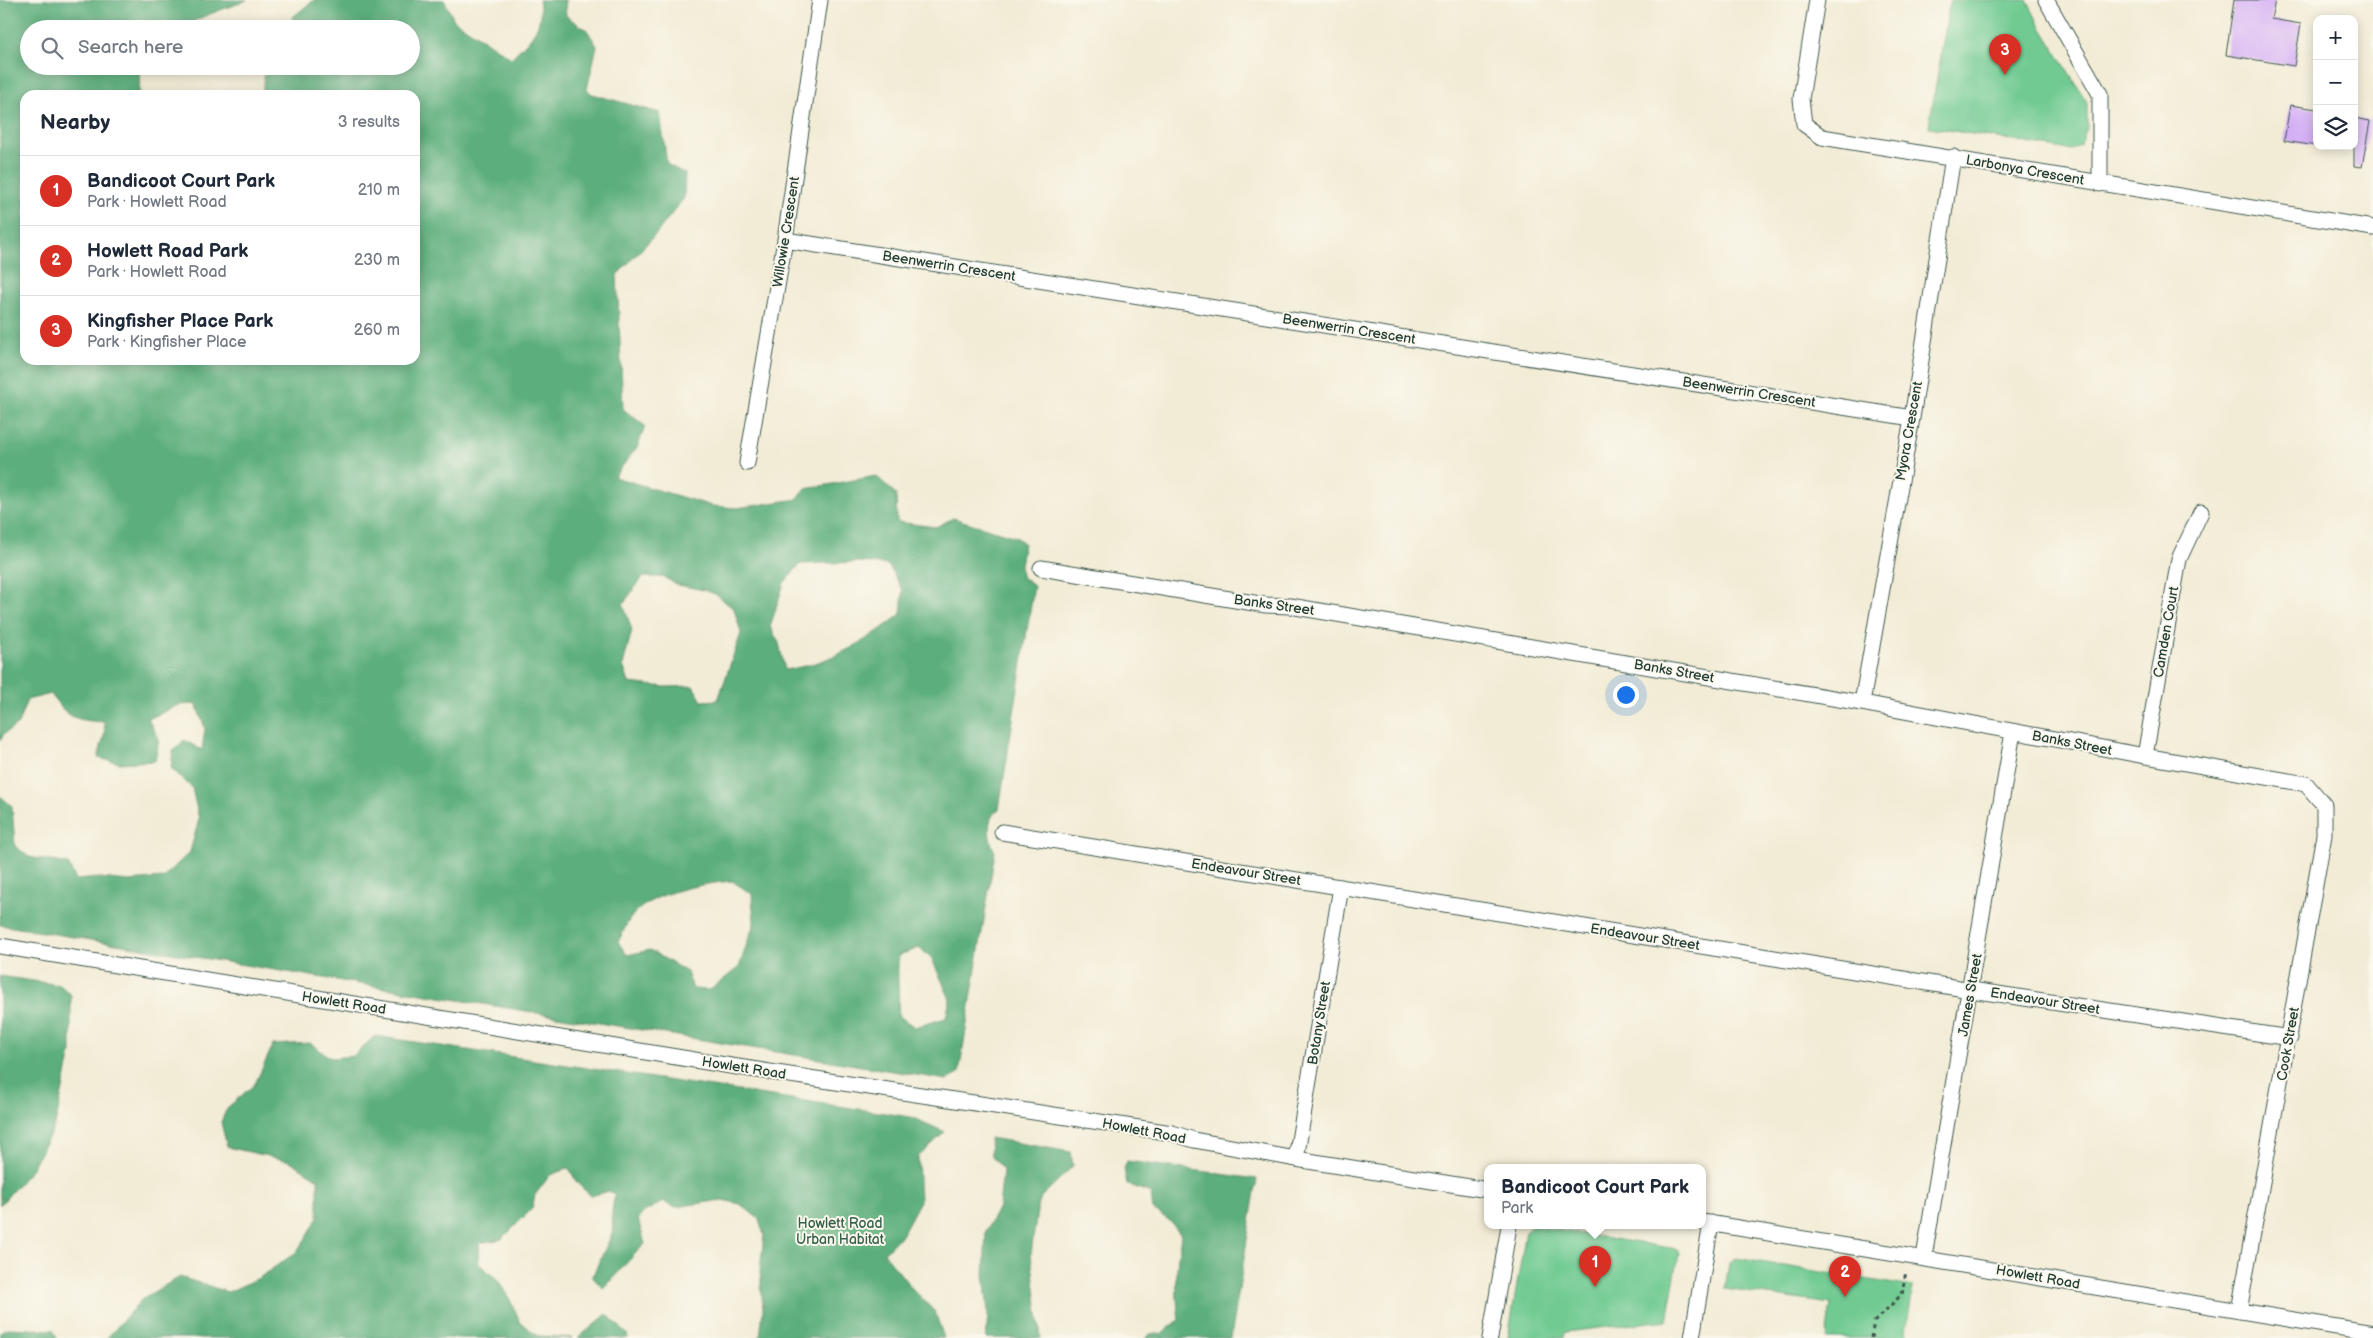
<!DOCTYPE html>
<html lang="en">
<head>
<meta charset="utf-8">
<style>
	body { margin:0; font-family:"Balsamiq Sans",sans-serif; background:#f2f2f3; color:#1f2937 }
	.controls { position:absolute; right:15px; top:15px; display:grid; overflow:hidden; border-radius:10px; box-shadow:0 2px 12px #0003 }
	.controls button { width:45px; height:45px; display:grid; place-items:center; padding:0; border:0; border-bottom:1px solid #e0e1e3; background:#fff; color:#1f2937; font:25px sans-serif }
	.you { position:absolute; left:1625px; top:694px; width:18px; height:18px; margin:-12px; border:4px solid #fff; border-radius:50%; background:#1a73e8; box-shadow:0 0 0 8px #1a73e833 }
	.badge { display:grid; place-items:center; width:32px; height:32px; border-radius:50%; background:#d93025; color:#fff; font-size:16px; font-weight:700 }
	.pin { position:absolute; translate:-50% -41px; filter:drop-shadow(0 1px 2px #0008) }
	.pin::after { content:''; position:absolute; top:26px; width:18px; height:15px; background:inherit; clip-path:polygon(0 0,100% 0,50% 100%) }
	.popup { position:absolute; left:1484px; top:1164px; width:222px; height:65px; box-sizing:border-box; display:grid; place-content:center; border-radius:10px; background:#fff; filter:drop-shadow(0 1px 4px #0005); font-size:16px; white-space:nowrap; color:#747a83 }
	.popup b { font-size:19px; color:#1f2937 }
	.popup::after { content:''; position:absolute; left:50%; top:100%; margin-left:-10px; border:10px solid transparent; border-top-color:#fff }
	.list { margin:0; padding:0; list-style:none }
	h2 { display:flex; justify-content:space-between; align-items:center; height:65px; margin:0; padding:0 20px; font-size:21px }
	h2 small { font-size:16px; font-weight:400; color:#747a83 }
	.list li { display:grid; grid-template-columns:32px 1fr auto; gap:15px; align-items:center; box-sizing:border-box; height:70px; padding:0 20px; border-top:1px solid #e0e1e3 }
	.list b { display:block; font-size:19px; white-space:nowrap }
	.list p { margin:0; font-size:16px; white-space:nowrap; color:#747a83 }
	.list em { font-size:16px; font-style:normal; color:#747a83 }
	.icon { flex:none; width:28px; height:28px; fill:none; stroke:currentColor; stroke-width:2; stroke-linecap:round; stroke-linejoin:round }
	.map { position:relative; flex:none; width:2373px; height:1338px; overflow:hidden }
	.search { position:absolute; background:#fff; box-shadow:0 2px 12px #0003; left:20px; top:20px; width:400px; height:55px; display:flex; align-items:center; gap:12px; box-sizing:border-box; padding:0 18px; border-radius:28px; color:#747a83; font-size:19px }
	.panel { position:absolute; background:#fff; box-shadow:0 2px 12px #0003; left:20px; top:90px; width:400px; height:275px; border-radius:15px }
	.map>svg:first-child { display:block }
	.green { fill:#70ca91; stroke:#488462 }
	.forest { fill:#5cae7b; stroke:#3e7658; fill-rule:evenodd }
	.building { fill:#d4aef6 }
	.lines { fill:none; stroke-linecap:round; stroke-linejoin:round }
	.minor-casing { stroke:#3f574c; stroke-width:17 }
	.path { stroke:#3f574c; stroke-width:3; stroke-dasharray:4 4; stroke-linecap:butt }
	.minor { stroke:#fff; stroke-width:15 }
	.labels { text-anchor:middle; dominant-baseline:central; stroke-width:4; stroke-linejoin:round; paint-order:stroke }
	.street-label { font-size:14px; fill:#1f3d34; stroke:#fbf7ec }
	.park-label { font-size:14px; fill:#33604b; stroke:#fbf7ec }
</style>
</head>
<body>
<div class="map">
<svg width="2373" height="1338" viewBox="0 0 2373 1338">
	<rect width="100%" height="100%" fill="#fbf7ec"/>
	<filter id="ink" filterUnits="userSpaceOnUse"><feTurbulence type="fractalNoise" baseFrequency=".02" numOctaves="2"/><feDisplacementMap in="SourceGraphic" scale="10" xChannelSelector="R" yChannelSelector="G"/><feConvolveMatrix kernelMatrix="1 2 1 2 8 2 1 2 1" color-interpolation-filters="sRGB"/></filter>
	<filter id="wash" filterUnits="userSpaceOnUse"><feTurbulence type="fractalNoise" baseFrequency=".0096" numOctaves="4" result="noise"/><feDisplacementMap in="SourceGraphic" scale="20" xChannelSelector="R" yChannelSelector="G"/><feGaussianBlur stdDeviation="1.12" result="paint"/><feColorMatrix in="noise" values="0 0 0 0 0 0 0 0 0 0 0 0 0 0 0 0 0 1.4 0 .05"/><feComposite in="paint" operator="in"/></filter>
	<g filter="url(#wash)">
		<rect width="100%" height="100%" fill="#f2ecd6"/>
		<path class="green" d="M1950 0H2027L2038 22 2087 102V128L2081 144 2072 150 2064 149 1929 127Z
			M1532 1226 1677 1249 1679 1254 1667 1320 1565 1332 1564 1338H1508L1526 1231Z
			M1735 1258 1913 1287 1905 1338H1826L1831 1304 1725 1289 1729 1263Z"/>
		<path class="forest" d="M0 0H247C229 8 195 17 183 29H29V66H142L140 68 139 95H25V360H415V95H262L265 69 267 66H411V29H287L294 16 314 0H444L454 20 511 58C529 41 545 27 539 0H565L566 16 587 30 597 46 587 89 592 94 660 113 667 164 685 174 684 198 656 234 617 275 623 409 645 426 638 446 614 477 712 506 737 508 798 499 805 489 876 476 896 494 897 522 936 527 953 518 1016 537 1024 543 1020 565 1021 576 1034 586 999 809C985 818 988 838 995 852L959 1073 947 1080 0 925V796L12 806 15 846 29 857 68 864 76 880 100 878 129 881 163 878 190 852 199 819 192 788 171 768 173 751 184 740 202 750 205 728 196 704 179 705 148 719 159 739 155 761 120 763 98 758 105 732 104 722C74 720 68 719 51 694L27 700 18 724 4 734 0 741ZM862 562 888 565 903 590 901 614C864 643 833 662 785 670L779 643 770 627 784 583 800 564ZM643 577H663L678 585 704 590 715 594 734 609 741 633 718 700 702 701 693 686 666 687 629 683 623 665 632 630 623 604ZM732 881 752 894 754 923 739 967 710 990 693 989 687 972 650 950 627 955 618 942C623 933 627 921 634 914 655 891 702 884 732 881ZM919 948 931 957 950 999 946 1018 915 1027 898 1016C900 995 896 976 899 955Z
			M0 976 60 985 71 995V1053L55 1125 31 1170 0 1205Z
			M375 1036 911 1117 945 1132 918 1157 920 1201 902 1234 884 1253 910 1286 935 1312 944 1338H760L763 1309 760 1271 764 1235 759 1219 740 1204 722 1200 675 1207 663 1202 644 1212 638 1219 645 1244C629 1259 618 1274 603 1288L592 1277 613 1232 612 1211 615 1194 609 1191 591 1196 577 1183 569 1168 550 1175 535 1195 532 1209 502 1239 480 1243 478 1263 498 1280 509 1298 521 1323 538 1336 572 1338H107L143 1298 180 1277 228 1292 259 1278 298 1251 318 1218V1179L290 1161 227 1147 221 1122 227 1108 255 1084 273 1045 310 1043 331 1058 353 1056Z
			M990 1138 1071 1152 1073 1166 1041 1197 1037 1211 1031 1254 1041 1338H986L988 1313 984 1274 986 1231 999 1207 1003 1170 991 1156Z
			M1127 1161 1257 1179 1231 1338H1146L1150 1334H1162L1179 1320C1175 1290 1176 1264 1181 1235L1169 1220 1153 1210 1151 1193 1127 1184 1124 1169Z
			M607 1314 627 1334 628 1338H578Z
			M7 1328 53 1330 57 1338H0V1332Z"/>
		<g id="blocks">
			<path class="building" d="M2234 0H2275L2271 19 2301 24 2294 66 2226 55Z
				M2290 105 2317 109V146L2284 141Z
				M2354 118 2370 121 2362 167 2354 166Z"/>
		</g>
	</g>
	<g filter="url(#ink)">
		<use href="#blocks" fill-opacity="0" stroke="#3f574c" stroke-width="1"/>
		<g class="lines">
			<defs>
				<path id="minor" d="M1817 0 1801 99 1804 124 1822 137 2373 228
					M2046 0 2100 94V184
					M785 240 1912 418
					M747 463 785 240 820 0
					M1041 568 1266 605 1290 606 1862 703 2145 756 2306 784 2324 805V835L2239 1311
					M1862 703 1912 418 1953 157
					M2145 756 2179 559 2201 512
					M1002 832 1971 990 2290 1038
					M0 946 731 1066 1172 1133 1194 1140 1296 1159 1488 1190
					M1296 1159 1341 887
					M1702 1222 2373 1333
					M1924 1257 2013 732
					M1490 1338 1509 1226
					M1692 1338 1711 1223"/>
			</defs>
			<use href="#minor" class="minor-casing"/>
			<path class="path" d="M1871 1338 1874 1322 1902 1294 1906 1271"/>
			<use href="#minor" class="minor"/>
		</g>
	</g>
	<g class="labels">
		<g class="street-label">
			<text transform="translate(2025 170) rotate(10)">Larbonya Crescent</text>
			<text transform="translate(786 232) rotate(-81)">Willowie Crescent</text>
			<text transform="translate(949 266) rotate(9)">Beenwerrin Crescent</text>
			<text transform="translate(1349 329) rotate(9)">Beenwerrin Crescent</text>
			<text transform="translate(1749 392) rotate(9)">Beenwerrin Crescent</text>
			<text transform="translate(1909 431) rotate(-80)">Myora Crescent</text>
			<text transform="translate(1274 605) rotate(8)">Banks Street</text>
			<text transform="translate(2166 632) rotate(-80)">Camden Court</text>
			<text transform="translate(1674 671) rotate(10)">Banks Street</text>
			<text transform="translate(2072 743) rotate(11)">Banks Street</text>
			<text transform="translate(1246 872) rotate(9)">Endeavour Street</text>
			<text transform="translate(1645 937) rotate(9)">Endeavour Street</text>
			<text transform="translate(1970 995) rotate(-80)">James Street</text>
			<text transform="translate(2045 1001) rotate(9)">Endeavour Street</text>
			<text transform="translate(344 1003) rotate(9)">Howlett Road</text>
			<text transform="translate(1319 1023) rotate(-81)">Botany Street</text>
			<text transform="translate(2288 1044) rotate(-80)">Cook Street</text>
			<text transform="translate(744 1068) rotate(9)">Howlett Road</text>
			<text transform="translate(1144 1131) rotate(11)">Howlett Road</text>
			<text transform="translate(2038 1277) rotate(10)">Howlett Road</text>
		</g>
		<g class="park-label">
			<text x="840" y="1223">Howlett Road<tspan x="840" dy="16">Urban Habitat</tspan></text>
		</g>
	</g>
</svg>
<div class="controls">
<button>+</button>
<button>−</button>
<button><svg class="icon" aria-label="layers" viewBox="0 0 24 24"><path d="M12 4l9 5-9 5-9-5zM3 14l9 5 9-5"/></svg></button>
</div>
<div class="you"></div>
<div class="pin badge" style="left:1595px;top:1287px">1</div>
<div class="popup"><b>Bandicoot Court Park</b>Park</div>
<div class="pin badge" style="left:1845px;top:1297px">2</div>
<div class="pin badge" style="left:2005px;top:75px">3</div>
<div class="search"><svg class="icon" aria-label="search" viewBox="0 0 24 24"><circle cx="10" cy="10" r="6"/><path d="M15 15l6 6"/></svg>Search here</div>
<section class="panel">
<h2>Nearby<small>3 results</small></h2>
<ul class="list">
<li><span class="badge">1</span><div><b>Bandicoot Court Park</b><p>Park · Howlett Road</p></div><em>210 m</em></li>
<li><span class="badge">2</span><div><b>Howlett Road Park</b><p>Park · Howlett Road</p></div><em>230 m</em></li>
<li><span class="badge">3</span><div><b>Kingfisher Place Park</b><p>Park · Kingfisher Place</p></div><em>260 m</em></li>
</ul>
</section>
</div>
</body>
</html>
